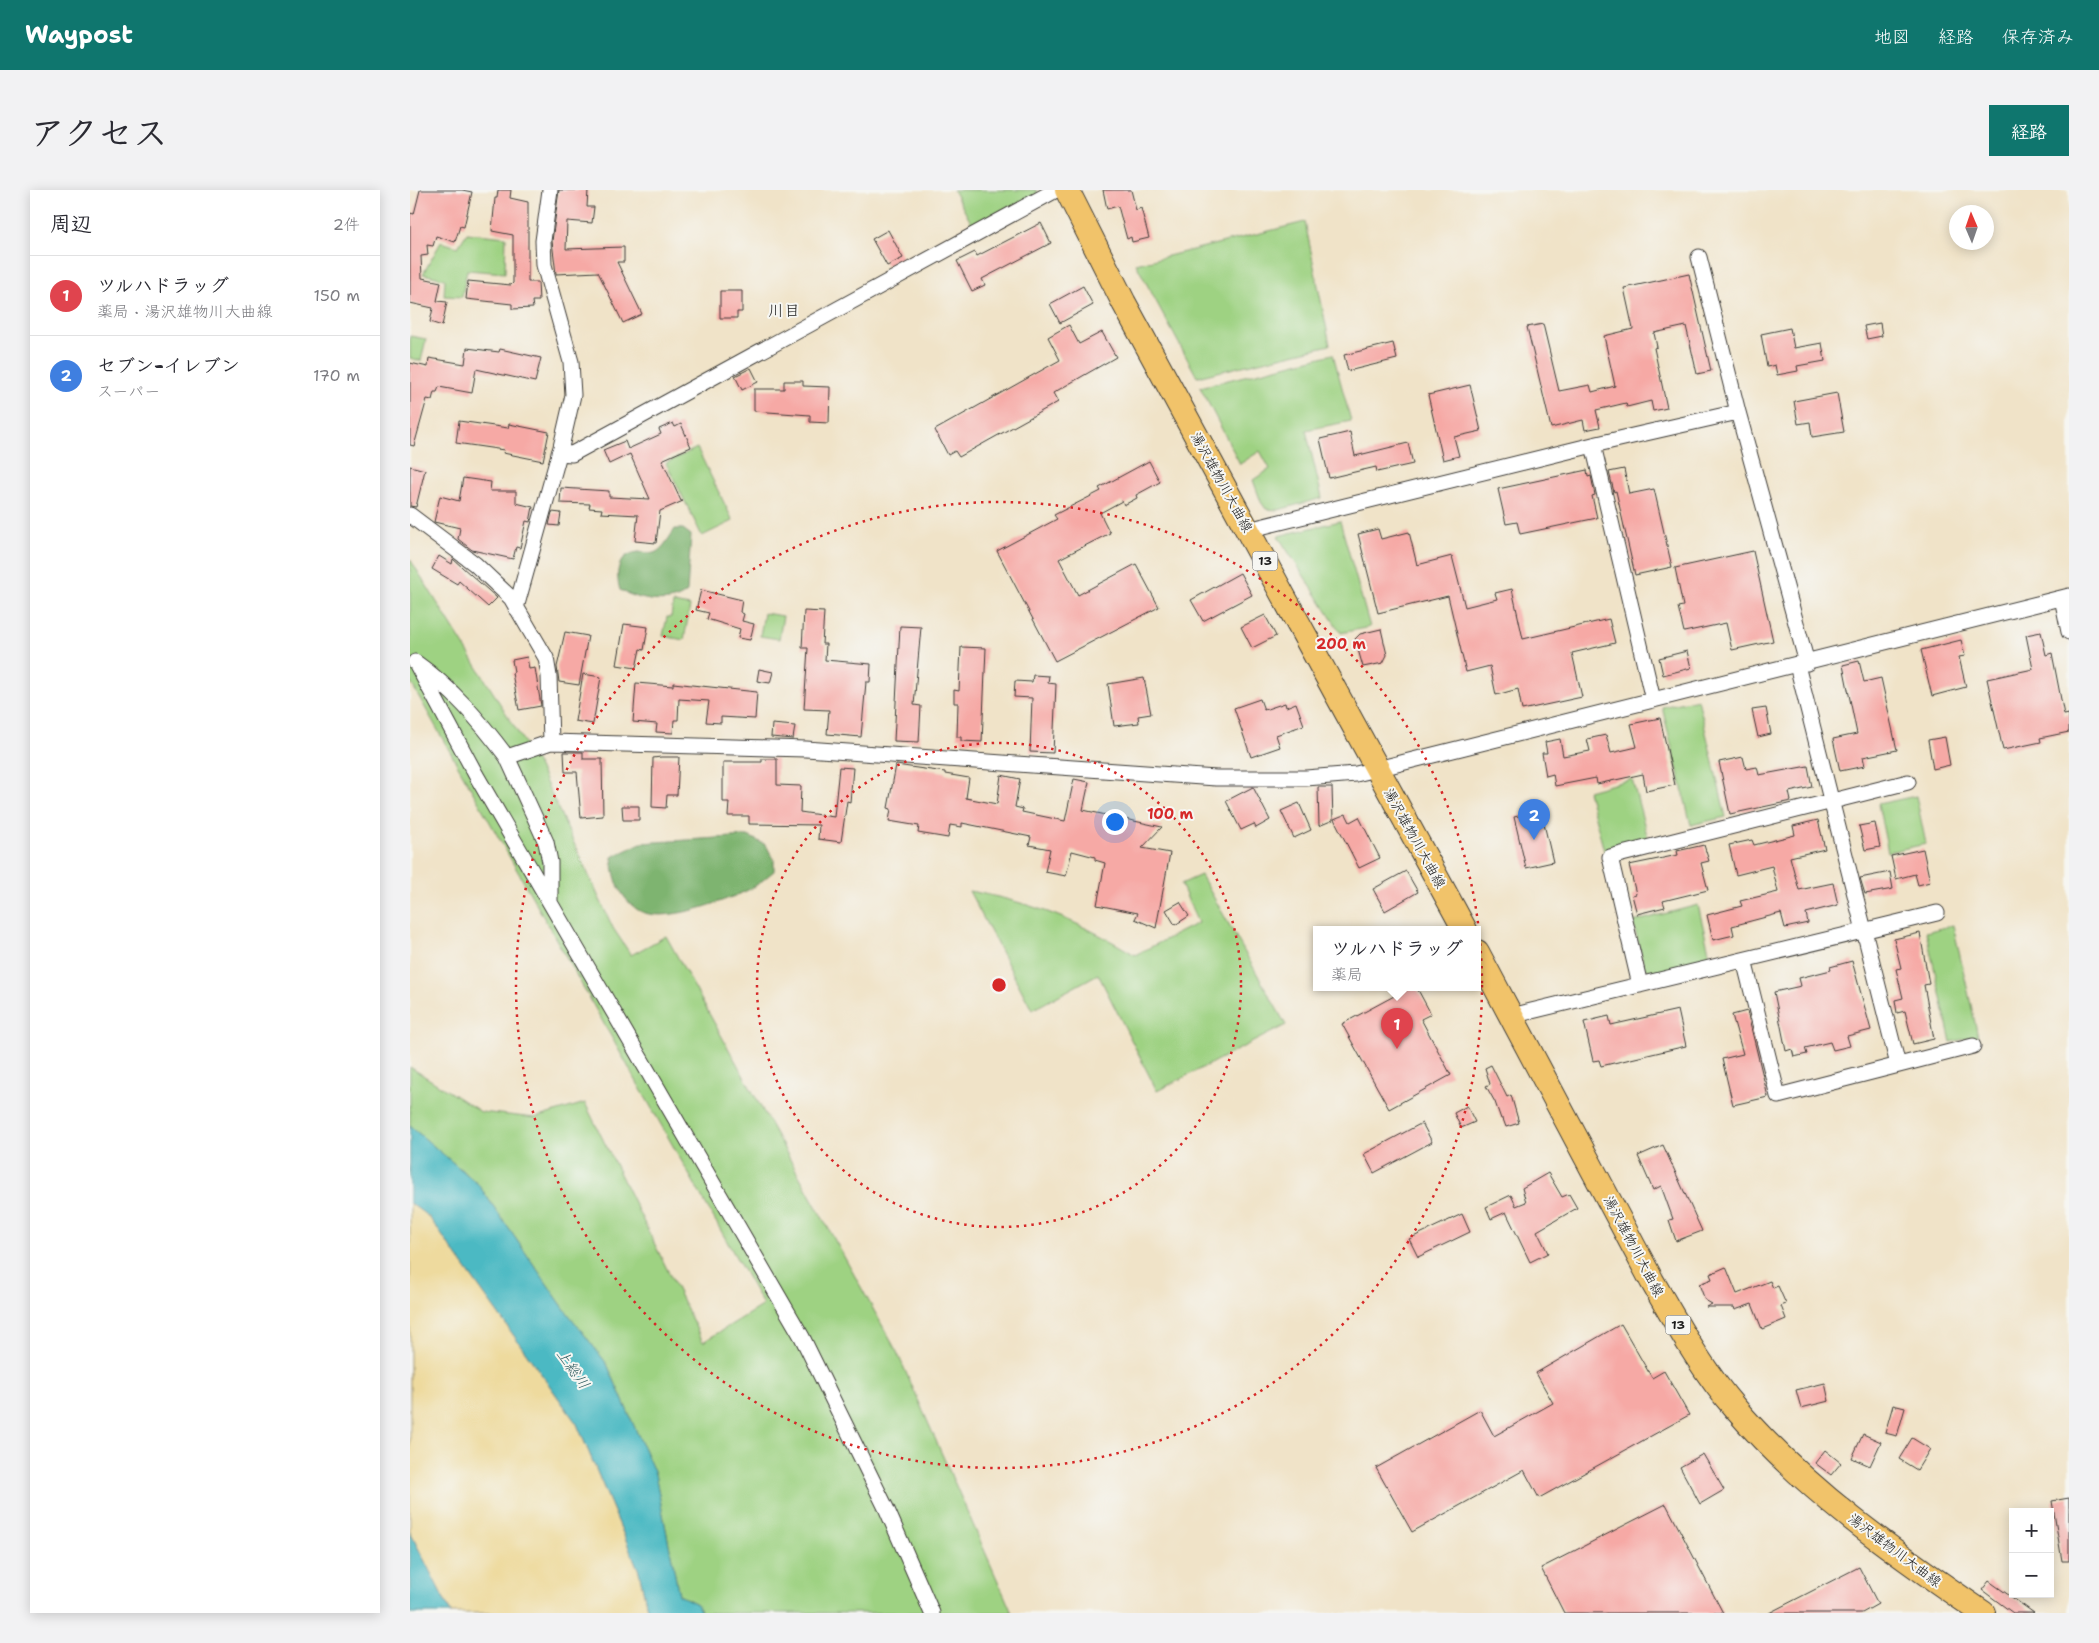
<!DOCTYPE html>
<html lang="ja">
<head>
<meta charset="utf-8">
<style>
	body { margin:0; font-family:"Shantell Sans","Klee One",sans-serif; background:#f2f2f3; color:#2b2b33 }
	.controls { position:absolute; right:15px; bottom:15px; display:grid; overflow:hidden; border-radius:0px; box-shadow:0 2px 12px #0003 }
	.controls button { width:45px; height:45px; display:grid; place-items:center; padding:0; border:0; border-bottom:1px solid #e1e1e2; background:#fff; color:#2b2b33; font:25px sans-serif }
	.compass { position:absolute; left:1539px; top:15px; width:45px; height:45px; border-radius:50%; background:#fff; box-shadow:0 2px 12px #0003; rotate:358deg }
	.you { position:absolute; left:704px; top:631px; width:18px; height:18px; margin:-12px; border:4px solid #fff; border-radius:50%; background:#1a73e8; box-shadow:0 0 0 8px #1a73e833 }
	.badge { display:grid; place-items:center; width:32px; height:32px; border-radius:50%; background:#0f766e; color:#fff; font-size:16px; font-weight:700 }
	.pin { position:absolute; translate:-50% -41px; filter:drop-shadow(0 1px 2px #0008) }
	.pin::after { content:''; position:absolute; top:26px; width:18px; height:15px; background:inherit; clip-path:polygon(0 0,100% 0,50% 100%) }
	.popup { position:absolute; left:903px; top:736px; width:168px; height:65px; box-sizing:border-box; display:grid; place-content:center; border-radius:0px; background:#fff; filter:drop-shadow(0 1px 4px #0005); font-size:16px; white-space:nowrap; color:#7c7c81 }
	.popup b { font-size:19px; color:#2b2b33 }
	.popup::after { content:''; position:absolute; left:50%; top:100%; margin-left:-10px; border:10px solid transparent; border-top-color:#fff }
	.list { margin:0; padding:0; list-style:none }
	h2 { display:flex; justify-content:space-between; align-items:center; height:65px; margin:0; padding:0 20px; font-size:21px }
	h2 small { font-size:16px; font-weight:400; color:#7c7c81 }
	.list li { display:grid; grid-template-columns:32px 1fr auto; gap:15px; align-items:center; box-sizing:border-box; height:80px; padding:0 20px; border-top:1px solid #e1e1e2 }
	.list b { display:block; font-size:19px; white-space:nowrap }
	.list p { margin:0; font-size:16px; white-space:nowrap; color:#7c7c81 }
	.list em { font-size:16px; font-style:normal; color:#7c7c81 }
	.map { position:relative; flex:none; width:1659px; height:1423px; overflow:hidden; border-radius:0px }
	header { display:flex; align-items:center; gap:30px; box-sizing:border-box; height:70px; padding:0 25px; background:#0f766e; color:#fff }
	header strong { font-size:24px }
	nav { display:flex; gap:28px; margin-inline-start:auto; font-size:18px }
	.intro { display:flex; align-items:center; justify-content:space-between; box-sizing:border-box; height:120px; padding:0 30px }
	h1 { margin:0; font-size:35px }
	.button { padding:12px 22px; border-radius:0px; background:#0f766e; color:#fff; font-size:18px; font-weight:700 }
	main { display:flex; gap:30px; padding:0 30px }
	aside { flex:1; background:#fff; border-radius:0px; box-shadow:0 2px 12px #0003 }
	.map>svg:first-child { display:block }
	.green { fill:#9ed282; stroke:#5d774f }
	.forest { fill:#7eb470; stroke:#4d6846 }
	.sand { fill:#eeda9e; stroke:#857b5d }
	.water { fill:#4bb9c3; stroke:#346a70 }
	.building { fill:#f6a9a5 }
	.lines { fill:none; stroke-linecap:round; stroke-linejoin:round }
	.minor-casing { stroke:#3c3a36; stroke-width:17 }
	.primary-casing { stroke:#3c3a36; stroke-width:26 }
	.minor { stroke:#fff; stroke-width:15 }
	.primary { stroke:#f1c36a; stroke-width:24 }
	.ring { fill:none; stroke:#d62828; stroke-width:2.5; stroke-dasharray:2.5 5 }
	.labels { text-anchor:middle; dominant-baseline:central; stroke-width:4; stroke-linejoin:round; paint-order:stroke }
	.shield { fill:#f6f6f2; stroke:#5d5d5c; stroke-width:1 }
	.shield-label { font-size:12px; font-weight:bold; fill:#1c1c1c }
	.street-label { font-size:14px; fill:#1c1c1c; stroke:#f6f6f2 }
	.water-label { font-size:15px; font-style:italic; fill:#2f5b5f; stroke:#f6f6f2 }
	.quarter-label { font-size:16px; fill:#1c1c1c; stroke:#f6f6f2 }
	.centre { fill:#d62828; stroke:#f6f6f2; stroke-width:2.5 }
	.ring-label { font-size:15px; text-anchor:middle; font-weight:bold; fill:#d62828; stroke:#f6f6f2; stroke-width:4; stroke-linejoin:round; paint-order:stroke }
</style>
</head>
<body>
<header>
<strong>Waypost</strong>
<nav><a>地図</a><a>経路</a><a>保存済み</a></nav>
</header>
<div class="intro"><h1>アクセス</h1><a class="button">経路</a></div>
<main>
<aside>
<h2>周辺<small>2件</small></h2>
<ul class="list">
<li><span class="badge" style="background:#e0444e">1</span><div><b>ツルハドラッグ</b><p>薬局 · 湯沢雄物川大曲線</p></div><em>150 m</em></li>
<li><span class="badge" style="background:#3f7fe0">2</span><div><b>セブン-イレブン</b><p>スーパー</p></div><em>170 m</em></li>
</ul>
</aside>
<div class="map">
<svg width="1659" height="1423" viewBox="0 0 1659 1423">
	<rect width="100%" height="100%" fill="#f6f6f2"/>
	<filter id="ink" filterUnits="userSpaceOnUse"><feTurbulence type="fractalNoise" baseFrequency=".02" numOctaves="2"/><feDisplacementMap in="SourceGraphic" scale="10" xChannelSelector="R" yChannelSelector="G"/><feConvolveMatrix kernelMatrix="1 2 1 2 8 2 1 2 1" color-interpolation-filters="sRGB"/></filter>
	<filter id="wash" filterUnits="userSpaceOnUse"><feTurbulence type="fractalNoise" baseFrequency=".0096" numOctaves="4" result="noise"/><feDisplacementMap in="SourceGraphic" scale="20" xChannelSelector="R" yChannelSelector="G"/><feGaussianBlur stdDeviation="1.12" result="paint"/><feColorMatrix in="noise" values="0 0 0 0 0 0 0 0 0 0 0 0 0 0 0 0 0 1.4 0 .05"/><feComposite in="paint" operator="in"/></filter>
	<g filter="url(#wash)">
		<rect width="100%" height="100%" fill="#f0e3c8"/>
		<path class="green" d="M543 0H626L628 3 564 38Z
			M895 32 920 155 787 187 726 74Z
			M57 43 96 47 95 83 57 80 52 107 34 106 35 89 13 84 31 52 48 57Z
			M0 146 16 149 11 171 0 168Z
			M923 164 941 231 896 240 912 308 868 320 856 319 851 312 843 290 860 279 850 261 830 274 790 197Z
			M287 258 323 331 292 346 256 273Z
			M930 331 960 437 931 443 868 346Z
			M0 369 127 573 203 738 221 765 256 746 487 1162 602 1423H291L287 1414 269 1405 245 1284 197 1174 153 1117 68 994 0 936V877L71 922 125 928 175 913 293 1152 353 1115 0 491Z
			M263 413 280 416 274 450 253 446 257 427H261Z
			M354 423 373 426 369 449 350 446Z
			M1288 509 1316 627 1281 635 1252 517Z
			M1222 589 1238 649 1194 661 1178 601Z
			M1506 606 1516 654 1478 662 1468 614Z
			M791 685 876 835 747 901 688 784 622 820 559 701C621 712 671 732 725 765L788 733 771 694Z
			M1288 715 1301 770 1246 782 1235 779 1223 732Z
			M1543 735 1568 846 1541 852 1516 742Z"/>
		<path class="forest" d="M265 339H273L281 345 277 402C260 417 228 410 210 400 205 383 207 364 229 362 234 362 240 364 244 363 253 360 260 346 265 339Z
			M338 646 356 655 364 670V681C355 688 346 697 336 701 312 712 252 735 228 720 209 707 204 688 202 667L231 653Z"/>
		<path class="sand" d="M0 1013 19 1027 167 1234 229 1381 238 1423H41L0 1342Z"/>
		<path class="water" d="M0 936 68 994 153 1117 197 1174 245 1284 269 1405 287 1414 291 1423H238L229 1381 167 1234 19 1027 0 1013Z
			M0 1342 41 1423H0Z"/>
		<g id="blocks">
			<path class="building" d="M10 0H52L62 2 54 37 50 36 45 52 26 46 23 56 17 55 18 65 11 66 12 88 31 92 27 111 37 112 32 136 20 132 23 118 0 113V23L4 24Z
				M88 0H101L100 8 118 12V92H128L129 111H122L123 118 102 119V114L56 109 58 91 101 95 103 93V45L82 41 85 8H87Z
				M149 0H178L177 17H184L182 33 157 31 156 59 214 57V72H207L232 124 213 133 188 82 146 84 142 51Z
				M693 0H721L726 20 731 18 739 48 722 52 721 47 717 49 708 16 697 19Z
				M631 33 641 53 572 89 575 95 562 101 547 71 565 62 567 66Z
				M478 40 493 68 477 76 462 49Z
				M1279 84 1301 181 1287 184 1276 136 1244 143 1247 157 1244 158 1257 218 1243 221 1241 211 1217 217 1216 213 1186 220 1190 237 1175 240 1173 230 1141 238 1117 137 1133 134 1149 201 1180 195 1182 202 1205 196 1194 146 1223 139 1214 98Z
				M673 96 683 115 650 133 640 114Z
				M310 101H332V122H327V128H310Z
				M1470 133 1472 146 1457 149 1454 136Z
				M659 135 669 154 692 142 706 167 643 203 648 212 549 267 545 261 538 265 525 240 650 170 638 147Z
				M1380 138 1384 158 1412 153 1415 171 1387 176 1388 181 1367 185 1365 175 1357 177 1351 144Z
				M983 153 987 169 938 181 934 165Z
				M57 158 89 162 90 159 131 168 125 192 66 179 62 203 29 197 27 202H24L22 210 17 209 4 256 0 255V173L18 177 19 168 55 174Z
				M341 178 348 192 332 200 325 186Z
				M374 191H393V196L420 197 419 233 400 232V225L344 221V199H374Z
				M1060 195 1071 241 1044 247 1049 266 1033 270 1018 205Z
				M1427 203 1434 242 1402 247 1400 232 1388 234 1384 211Z
				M49 231 98 238 99 234 139 242 133 271 93 263 94 260 46 253Z
				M263 233 265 237 271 234 281 257 252 270 271 311H273L250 321 246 353 225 351 228 325 191 323 192 319 179 318 180 314 150 313 151 298 199 301V307L240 309 220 264 199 274 193 260 215 251 218 259 251 244 249 239Z
				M940 242 945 266 998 253 1003 274 967 282 966 277 919 288 910 249Z
				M739 271 750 292 726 305 727 308 714 315 712 311 690 323 700 343 649 369 668 405 726 374 749 417 645 471 587 361 647 329 644 325 691 301 689 298Z
				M0 276 15 280 6 317 0 316Z
				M1214 279 1219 304 1244 299 1262 377 1225 385 1206 301 1204 302 1199 282Z
				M1177 280 1178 287 1181 286 1185 305 1182 306 1187 328 1110 344 1107 332 1096 334 1088 299Z
				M53 288 81 292 80 301H106V313L123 317 120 332 116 331 110 358 106 357 103 369 62 360 48 349 50 338 24 332 30 306 49 311Z
				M142 322 151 323 149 336 139 335Z
				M968 339 971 349 999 342 1007 375 1042 366 1055 417 1087 409 1085 403 1102 399 1113 449 1199 429 1205 453 1162 463 1172 507 1112 520 1108 499 1086 505 1080 476 1056 482 1038 406 968 423 948 344Z
				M1343 361 1363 451 1322 460 1316 433 1274 442 1268 417 1273 416 1265 378Z
				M29 366 42 374 43 369 87 408 78 417 49 391 47 394 22 379Z
				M830 383 842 405 793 431 781 410Z
				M291 400 332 410 330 422 334 424 332 431 344 434 340 450 328 448 330 439 297 429 299 423 286 420Z
				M394 421 414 422 412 454H416L415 470 461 474 460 492H456L451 547 417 544 419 520 394 519 398 458H392Z
				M855 425 866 446 842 458 831 437Z
				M214 434 238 437 234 460 230 459 226 478 207 475Z
				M490 436 511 437 504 515 511 516 509 552 484 551Z
				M971 439 977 465 973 473 953 477 945 449 950 444Z
				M155 442 178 446 169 495 149 492 147 477Z
				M1631 442 1636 465 1642 463 1654 525 1659 524V542L1630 548 1631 552 1593 560 1577 489 1623 479 1616 445Z
				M1551 450 1555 466 1549 467 1556 497 1522 506 1511 460Z
				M551 457 576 458 572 552 551 551V547H547L548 513H544V500L549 501Z
				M1277 461 1281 478 1253 485 1249 468Z
				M117 467 119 479 125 478 131 516 109 520 102 483 104 482 102 470Z
				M1449 471 1454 492 1471 488 1487 560 1453 567 1455 576 1430 581 1423 549 1447 544 1433 475Z
				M349 479 363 482 360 493 347 491Z
				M173 484 191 487 183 534 165 531Z
				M623 485 639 486 638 493 646 494 643 563 620 562 622 508 604 507 605 491 622 492Z
				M734 488 741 524 728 526 729 533 704 536 698 494Z
				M226 493 263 496V493L347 502 345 529 311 527V533L296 532 299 511 269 509 268 530H264L263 543 246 542 247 534 223 532Z
				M850 509 854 520 875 513 876 517 886 513 894 535 866 545 870 557 841 567 824 518Z
				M1356 518 1361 544 1348 547 1342 520Z
				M1250 528 1265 595 1236 601 1233 584 1187 594 1186 588 1145 596 1143 584 1136 586 1132 563H1137L1135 552 1150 549 1153 566 1180 561 1177 549 1196 545 1201 563 1227 557 1221 534Z
				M362 534 385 536 383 549 361 547Z
				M1535 547 1540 575 1523 579 1518 550Z
				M154 562H173V569H192L193 626 171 628 167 582H155Z
				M251 567H269L267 605H257L256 618 242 617 243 568Z
				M1333 567 1336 579 1347 577 1349 585 1398 576 1402 597 1379 602 1381 611 1320 624 1309 572Z
				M352 569H367V595L391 596 390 622 424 627 429 577 443 578 440 612 437 611 431 652 408 649 409 635 339 634V626H318L319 612H313V572H352Z
				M486 575 535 582V584L559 588 556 608 587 614 591 585 610 589 605 617 613 619 612 622 655 631 664 589 679 592 673 620 752 637 732 658 760 663 746 738 725 729 728 723 687 715 695 673 685 670V667L662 661 656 686 635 682 640 659 619 655 621 647 552 633V637L540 635 538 648 508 643 509 636 479 631 481 619 478 618Z
				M843 597 860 630 846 638 844 634 831 640 816 611Z
				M908 597H922L923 630 909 636Z
				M889 613 901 640 884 648 871 621Z
				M212 616H229V630H213Z
				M1131 621 1143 672 1116 678 1104 627Z
				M936 624 940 632 949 627 970 668 949 678 924 629Z
				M1408 630 1415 659 1380 667 1389 700 1423 693 1428 715 1396 723 1398 733 1375 738 1371 723 1322 736 1324 745 1303 750 1297 725 1332 716 1330 711 1368 702 1362 676 1326 685 1319 655 1342 650 1344 655 1385 645 1383 636Z
				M1465 633 1470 657 1455 660 1449 636Z
				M1294 655 1299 671 1291 673 1298 700 1253 711 1255 717 1227 724 1222 705 1226 704 1219 675 1268 665 1267 661Z
				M1513 659 1520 692 1508 695 1505 684 1486 689 1481 666Z
				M996 681 1008 702 975 721 963 699Z
				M1480 682 1483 699 1455 704 1450 688Z
				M770 712 779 726 765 735 756 720Z
				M1510 743 1519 794 1514 795 1524 849 1503 854 1495 821 1487 823 1485 810 1493 808 1486 779 1491 778 1484 749Z
				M1442 771 1461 840 1437 846 1440 856 1423 860 1420 852 1395 858 1397 864 1384 867 1382 859 1376 861 1364 802 1391 796 1389 788 1421 780 1420 777Z
				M999 798H1007L1021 824 1011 829 1041 885 979 919 932 834Z
				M1268 820 1276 856 1191 876 1189 870 1183 871 1174 832 1199 826 1201 835Z
				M1337 821 1358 907 1323 915 1312 869 1333 864 1322 825Z
				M1081 875 1097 907 1101 905 1109 933 1096 937 1093 929H1091L1085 912 1076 896 1080 894 1075 878Z
				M1057 916 1065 932 1051 938 1044 923Z
				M1012 933 1022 952 964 983 954 964Z
				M1253 955 1292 1041 1266 1051 1259 1030 1263 1029 1251 996 1243 1000 1228 966Z
				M1138 983 1152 1007 1159 1004 1167 1018 1127 1041 1138 1063 1120 1072 1096 1022 1081 1029 1076 1017 1101 1005 1106 1016 1116 1012 1112 998Z
				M1052 1024 1060 1042 1008 1067 999 1049Z
				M1316 1077 1327 1104 1360 1091 1363 1098 1368 1096 1376 1114 1371 1116 1376 1129 1352 1139 1342 1114 1325 1120 1324 1117H1296L1302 1114 1295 1110 1289 1094 1302 1089 1300 1084Z
				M1211 1134 1242 1188 1254 1181 1279 1225 1129 1308 1114 1280 1002 1342 966 1278 1070 1220 1084 1246 1143 1213 1126 1183Z
				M1415 1193 1419 1211 1391 1218 1386 1200Z
				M1483 1215 1495 1218 1487 1246 1475 1243Z
				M1453 1244 1471 1252 1460 1276 1442 1268Z
				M1502 1248 1520 1259 1507 1280 1489 1269Z
				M1415 1260 1431 1273 1421 1285 1405 1273Z
				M1293 1264 1314 1300 1290 1314 1270 1277Z
				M1659 1308V1371H1652L1642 1311Z
				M1256 1314 1313 1423H1154L1131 1378Z
				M1449 1377 1468 1414 1452 1423H1359Z
				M1579 1391 1624 1423H1603L1572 1400Z"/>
		</g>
	</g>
	<g filter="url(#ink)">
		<use href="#blocks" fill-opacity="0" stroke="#3c3a36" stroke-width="1"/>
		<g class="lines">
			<defs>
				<path id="minor" d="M1289 67 1328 222 1397 473
					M1183 255 1243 510
					M149 263 162 264 646 0
					M0 325 65 374 101 408 136 468 139 486 141 552
					M838 340 1183 255 1328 222
					M1652 408 1659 442
					M106 418 151 257 163 205 161 172 134 75 133 51 140 0
					M5 472C42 498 70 531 97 567L141 552 396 559 806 588H896L946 584 967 579 1659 406
					M7 475 66 585 392 1147 477 1320 522 1423
					M1387 475 1488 875
					M97 567 136 652 140 672V712
					M1334 770 1368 906 1563 856
					M1230 795 1200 667 1498 592
					M1101 826 1527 723"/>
				<path id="primary" d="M657 0 714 113 1055 740
					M1067 762 1242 1091C1267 1134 1292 1180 1325 1218 1395 1300 1485 1363 1573 1423"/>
			</defs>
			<use href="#minor" class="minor-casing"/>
			<use href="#primary" class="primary-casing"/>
			<use href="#minor" class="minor"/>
			<use href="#primary" class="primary"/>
		</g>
	</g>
	<g class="ring">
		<circle cx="589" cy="795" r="242"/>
		<circle cx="589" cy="795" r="483"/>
	</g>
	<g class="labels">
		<g class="shield">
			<rect x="842.5" y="361.5" width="25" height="19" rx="4"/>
			<rect x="1255.5" y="1125.5" width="25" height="19" rx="4"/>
		</g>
		<g class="shield-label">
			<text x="855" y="371">13</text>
			<text x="1268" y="1135">13</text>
		</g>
		<g class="street-label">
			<text transform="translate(812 292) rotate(61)">湯沢雄物川大曲線</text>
			<text transform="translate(1005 648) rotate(61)">湯沢雄物川大曲線</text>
			<text transform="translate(1224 1056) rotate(62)">湯沢雄物川大曲線</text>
			<text transform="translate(1485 1360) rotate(37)">湯沢雄物川大曲線</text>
		</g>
		<g class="water-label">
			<text transform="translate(163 1179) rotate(55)">上総川</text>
		</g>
		<g class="quarter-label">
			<text x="374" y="120">川目</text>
		</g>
	</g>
	<circle cx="589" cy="795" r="8" class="centre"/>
	<g class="ring-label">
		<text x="931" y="459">200 m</text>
		<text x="760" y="629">100 m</text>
	</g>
</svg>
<div class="controls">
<button>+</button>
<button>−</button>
</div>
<svg class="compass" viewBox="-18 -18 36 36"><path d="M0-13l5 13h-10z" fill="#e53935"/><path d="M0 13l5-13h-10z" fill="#7c7c81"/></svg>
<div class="you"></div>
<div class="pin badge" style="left:987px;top:859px;background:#e0444e">1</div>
<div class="popup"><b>ツルハドラッグ</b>薬局</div>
<div class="pin badge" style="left:1124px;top:650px;background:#3f7fe0">2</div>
</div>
</main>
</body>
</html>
